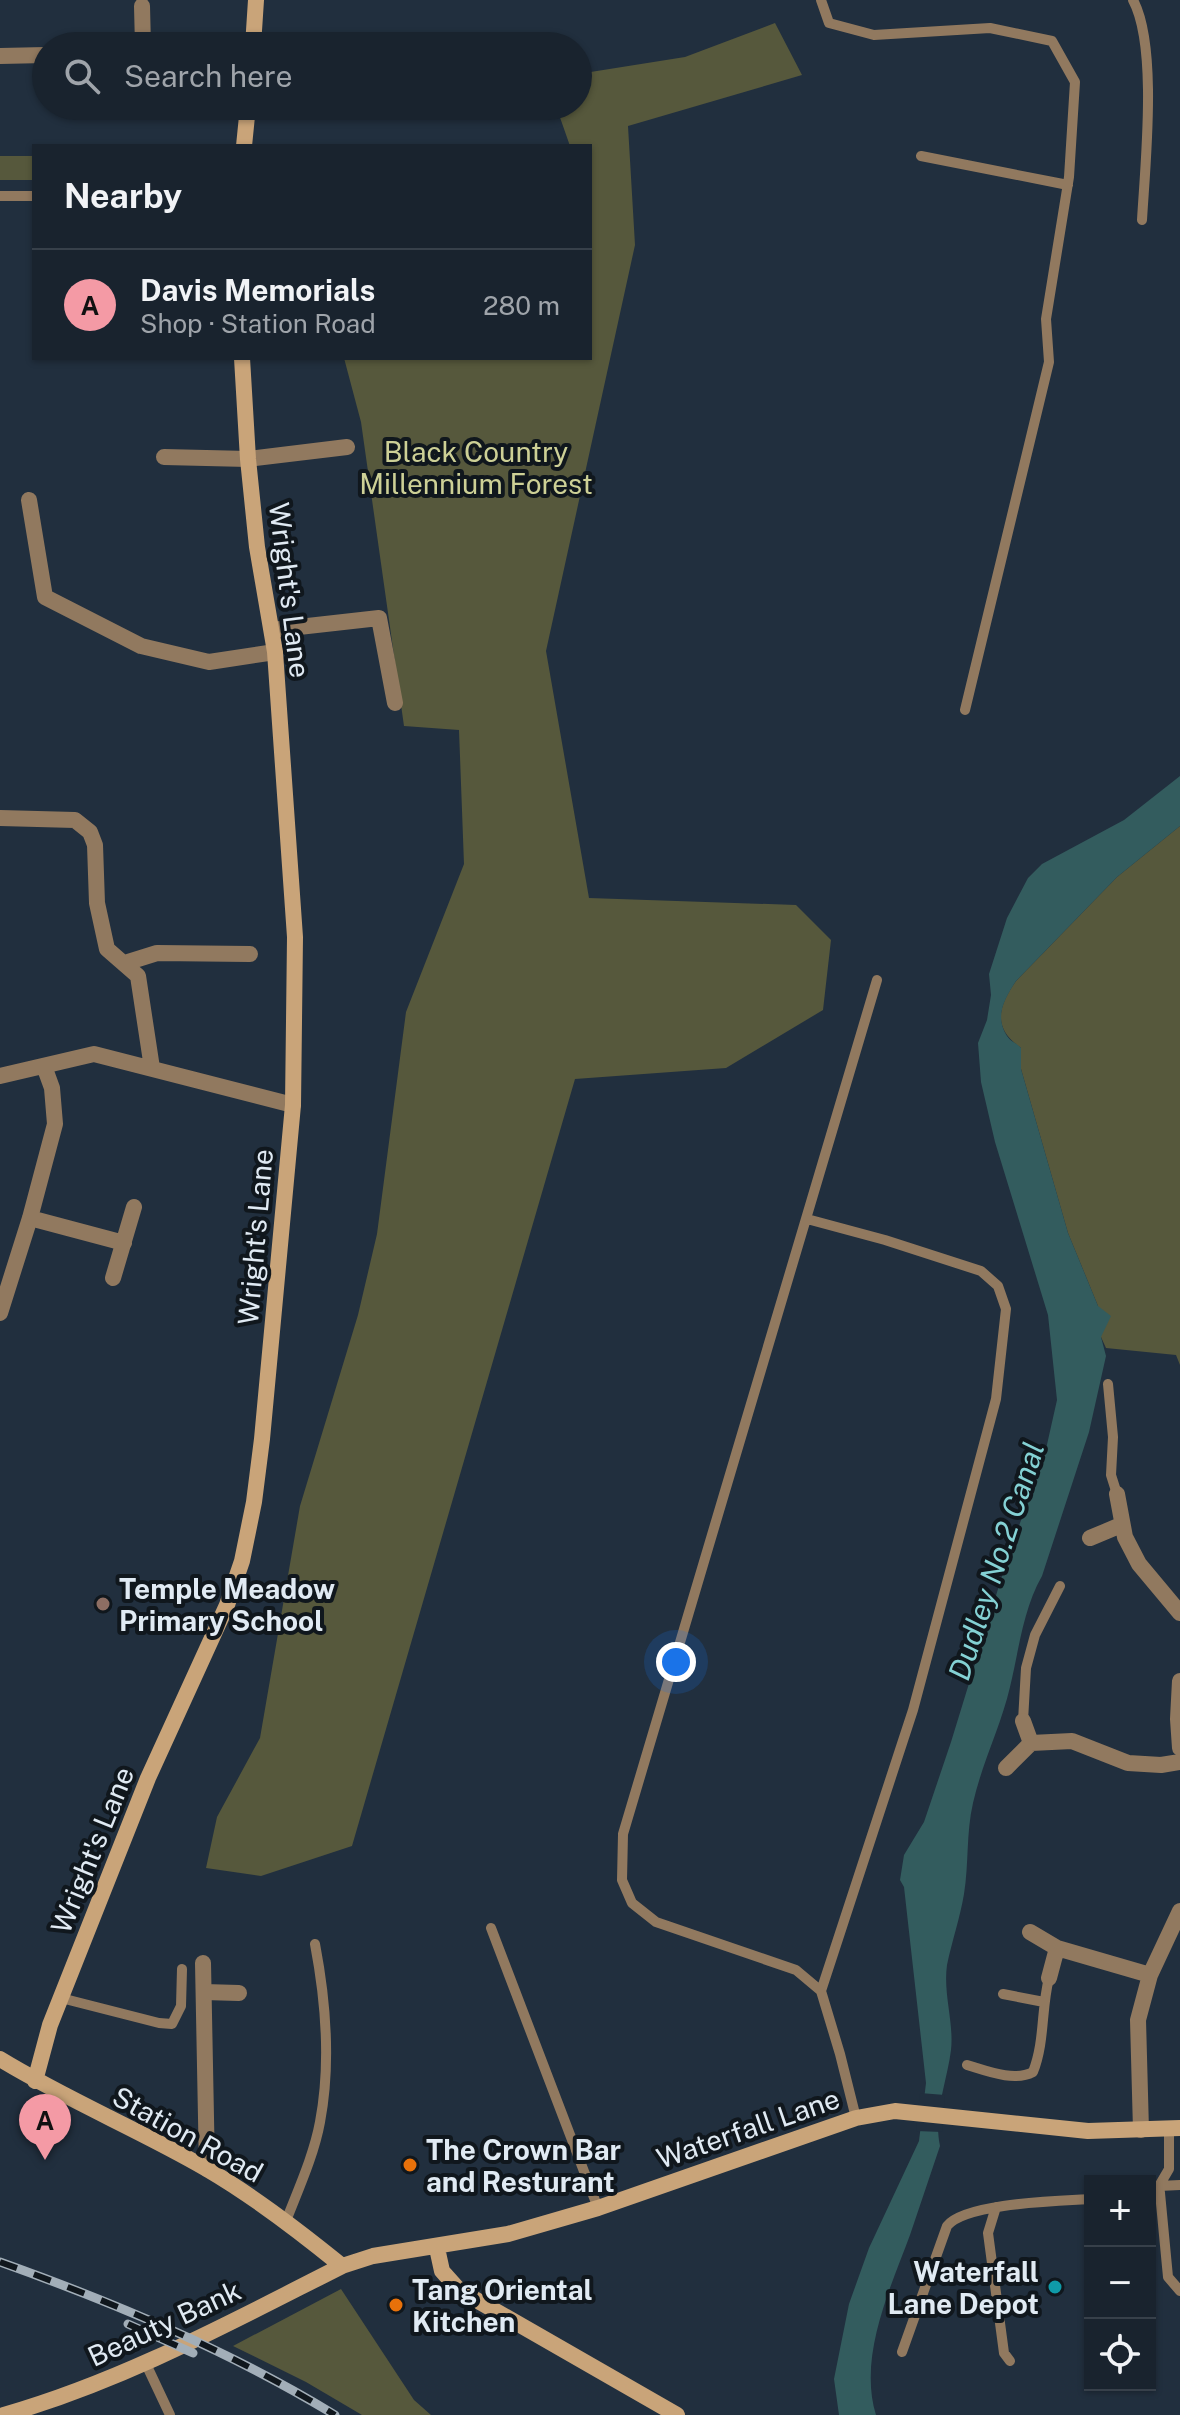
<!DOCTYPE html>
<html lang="en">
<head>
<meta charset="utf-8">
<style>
	body { margin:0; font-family:"Public Sans",sans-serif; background:#262f3a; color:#f1f3f6 }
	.controls { position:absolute; right:24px; bottom:24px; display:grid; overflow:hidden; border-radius:0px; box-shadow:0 2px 6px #0004 }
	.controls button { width:72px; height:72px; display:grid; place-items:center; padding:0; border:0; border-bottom:2px solid #37404a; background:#19232e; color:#f1f3f6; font:40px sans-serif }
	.you { position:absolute; left:676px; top:1662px; width:28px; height:28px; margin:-20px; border:6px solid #fff; border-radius:50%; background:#1a73e8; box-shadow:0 0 0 12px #1a73e833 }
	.badge { display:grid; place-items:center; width:52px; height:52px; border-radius:50%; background:#f49aa5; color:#111; font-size:26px; font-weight:700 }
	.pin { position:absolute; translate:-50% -66px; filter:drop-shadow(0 2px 4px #0008) }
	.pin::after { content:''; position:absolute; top:42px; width:28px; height:24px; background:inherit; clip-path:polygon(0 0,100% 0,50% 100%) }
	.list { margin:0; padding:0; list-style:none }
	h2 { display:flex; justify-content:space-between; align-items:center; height:104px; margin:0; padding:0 32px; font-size:34px }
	h2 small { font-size:26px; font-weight:400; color:#9fa4aa }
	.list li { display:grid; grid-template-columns:52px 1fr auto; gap:24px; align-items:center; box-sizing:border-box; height:112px; padding:0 32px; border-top:2px solid #37404a }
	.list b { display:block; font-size:30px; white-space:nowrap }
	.list p { margin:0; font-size:26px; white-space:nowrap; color:#9fa4aa }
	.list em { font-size:26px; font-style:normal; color:#9fa4aa }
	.icon { flex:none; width:44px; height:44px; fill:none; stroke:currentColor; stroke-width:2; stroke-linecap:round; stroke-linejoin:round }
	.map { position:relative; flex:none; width:1180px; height:2415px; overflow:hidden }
	.search { position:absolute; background:#19232e; box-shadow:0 2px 6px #0004; left:32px; top:32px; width:560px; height:88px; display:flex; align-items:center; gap:20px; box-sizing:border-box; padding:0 28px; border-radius:44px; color:#9fa4aa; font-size:30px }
	.panel { position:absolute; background:#19232e; box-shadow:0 2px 6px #0004; left:32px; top:144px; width:560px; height:216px; border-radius:0px }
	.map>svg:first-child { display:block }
	.green { fill:#56583c }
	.water { fill:#335c5e }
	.pier { fill:#212f3e }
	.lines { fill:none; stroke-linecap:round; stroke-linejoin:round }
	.lane { stroke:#91795f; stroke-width:10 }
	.street { stroke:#91795f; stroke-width:16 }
	.secondary { stroke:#c9a479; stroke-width:16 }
	.rail-casing { stroke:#a2aeb8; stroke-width:9 }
	.rail { stroke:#10171d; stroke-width:6; stroke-dasharray:18; stroke-linecap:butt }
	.education-dot { fill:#8d6e63; stroke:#10171d; stroke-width:3 }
	.food-dot { fill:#e8710a; stroke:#10171d; stroke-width:3 }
	.culture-dot { fill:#0f9aa8; stroke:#10171d; stroke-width:3 }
	.labels { text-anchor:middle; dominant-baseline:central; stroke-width:8; stroke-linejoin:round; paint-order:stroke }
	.park-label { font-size:28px; fill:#cdd096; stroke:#10171d }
	.street-label { font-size:28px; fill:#e0eaf3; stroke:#10171d }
	.poi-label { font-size:28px; font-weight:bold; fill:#e0eaf3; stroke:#10171d; text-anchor:start }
	.water-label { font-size:30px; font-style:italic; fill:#84d1d4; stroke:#10171d }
</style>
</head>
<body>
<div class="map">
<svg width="1180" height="2415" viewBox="0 0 1180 2415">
	<rect width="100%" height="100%" fill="#212f3e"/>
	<path class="green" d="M775 23 802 75 628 126 635 245 546 651 589 898 796 905 831 940 823 1010 726 1068 575 1079 352 1846 261 1876 206 1868 217 1817 260 1738 300 1506 358 1315 377 1234 406 1012 464 864 459 730 404 726 361 422 344 358H590V146H570L556 106H578V74L685 57Z
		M0 156H34V180H0Z
		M1180 826V1365L1176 1355 1106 1348 1101 1337 1098 1306 1068 1233 1021 1069V1048C992 1028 998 1007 1016 981L1117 877Z
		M341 2289 414 2400 431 2415H362L306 2382 233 2346Z"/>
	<path class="water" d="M1180 776V826L1117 877 1016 981C1005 998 994 1016 1007 1036 1011 1042 1017 1043 1021 1048V1069L1068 1233 1098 1306 1111 1316 1101 1337 1106 1356 1089 1432 1042 1576C1023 1609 1019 1650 1010 1687 1001 1726 982 1763 973 1803 966 1833 969 1864 964 1894 960 1918 952 1941 947 1965 943 1994 954 2022 951 2050 947 2082 933 2114 940 2146 930 2176 920 2205 910 2235 890 2289 858 2357 876 2415H839L834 2379 849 2304 869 2248 919 2141 926 2083 904 1887 900 1880 904 1855 924 1822 951 1742 1006 1563 1046 1449 1057 1400 1048 1315 995 1142 981 1082 978 1043 987 1020 991 995 989 974 1007 918 1028 878 1042 864 1124 820Z"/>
	<path class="pier" d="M920 2093 945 2095 942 2132 916 2131Z"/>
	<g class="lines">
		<path class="lane" d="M821 0 829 23 874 35 990 28 1052 41 1075 82 1069 177 1046 319 1049 362 965 710
			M1133 0C1158 46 1145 166 1142 220
			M921 156 1068 185
			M0 196H34
			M807 1219 885 1240 981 1271 998 1286 1006 1309 996 1399 913 1710 821 1991
			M1108 1384 1113 1437 1111 1475 1117 1494
			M1023 1721 1026 1668 1035 1635 1060 1586
			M491 1928 598 2208
			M1003 1994 1044 2002
			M61 1998 159 2023 172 2024 181 2006 182 1969
			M967 2065C987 2071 1014 2082 1033 2072 1045 2042 1041 2009 1049 1978
			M856 2118 840 2054 821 1991 796 1970 656 1922 632 1903 622 1880 623 1834 877 980
			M1169 2129V2169L1159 2186 1160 2193 1168 2277 1180 2291
			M1159 2186 1180 2185
			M996 2207 988 2233 1004 2353 1010 2361
			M286 2221C298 2190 314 2155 320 2122 331 2064 326 2002 315 1944
			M902 2352 947 2226C965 2203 1059 2201 1090 2199
			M146 2364 170 2415"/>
		<path class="street" d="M142 6 143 46
			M0 56 46 55
			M164 457 248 459 347 447
			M29 500 45 597 141 646 209 662 275 652
			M272 630 379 618 395 703
			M0 818 75 820 90 832 95 845 97 903 107 949 138 976 152 1068
			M125 963 157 953 250 954
			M0 1076 94 1054 293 1105
			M30 1218 124 1243
			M113 1278 134 1207
			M0 1313 30 1218 55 1124 52 1088 44 1066
			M1117 1494 1125 1537 1139 1564 1180 1613
			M1090 1538 1121 1525
			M1180 1681 1178 1719 1180 1748
			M1031 1743 1072 1741 1128 1763 1161 1765 1180 1762
			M1006 1768 1031 1743 1023 1721
			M1030 1932 1057 1948 1150 1975
			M203 1963 207 2169
			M1049 1978 1057 1948
			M204 1992 239 1993
			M1141 2130 1138 2020 1150 1975 1180 1911"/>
		<path class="secondary" d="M253 46 256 0
			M244 146 248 106
			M0 2059C67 2100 140 2130 207 2169 255 2197 299 2231 342 2266
			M35 2081 50 2025 148 1778 227 1605 242 1561 254 1502 262 1439 293 1105 295 937 275 652 257 547 248 459 242 358
			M437 2248 442 2271 459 2290 677 2415
			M4 2415C123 2381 231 2322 342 2266L373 2256 508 2234 598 2208 856 2118 895 2111 1088 2131 1180 2128"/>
		<defs>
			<path id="rail" d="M0 2262C115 2303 230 2351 335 2415
				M128 2324 193 2353"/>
		</defs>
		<use href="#rail" class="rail-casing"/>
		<use href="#rail" class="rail"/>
	</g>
	<circle class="education-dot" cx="103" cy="1604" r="8"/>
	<g class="food-dot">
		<circle cx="410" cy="2165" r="8"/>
		<circle cx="396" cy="2305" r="8"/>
	</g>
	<circle class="culture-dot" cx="1055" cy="2287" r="8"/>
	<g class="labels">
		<g class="park-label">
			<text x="476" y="451">Black Country<tspan x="476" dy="32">Millennium Forest</tspan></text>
		</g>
		<g class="street-label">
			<text transform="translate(290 590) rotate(83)">Wright's Lane</text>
			<text transform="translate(255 1237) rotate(-85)">Wright's Lane</text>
			<text transform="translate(92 1850) rotate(-68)">Wright's Lane</text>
			<text transform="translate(748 2128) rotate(-19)">Waterfall Lane</text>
			<text transform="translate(188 2134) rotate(29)">Station Road</text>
			<text transform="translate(164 2323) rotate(-25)">Beauty Bank</text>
		</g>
		<g class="poi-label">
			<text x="119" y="1588">Temple Meadow<tspan x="119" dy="32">Primary School</tspan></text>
			<text x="426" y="2149">The Crown Bar<tspan x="426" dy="32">and Resturant</tspan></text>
			<text x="1039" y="2271" text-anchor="end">Waterfall<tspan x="1039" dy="32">Lane Depot</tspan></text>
			<text x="412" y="2289">Tang Oriental<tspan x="412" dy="32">Kitchen</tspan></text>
		</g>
		<g class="water-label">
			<text transform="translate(996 1561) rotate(-72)">Dudley No.2 Canal</text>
		</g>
	</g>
</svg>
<div class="controls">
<button>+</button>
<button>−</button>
<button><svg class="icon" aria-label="locate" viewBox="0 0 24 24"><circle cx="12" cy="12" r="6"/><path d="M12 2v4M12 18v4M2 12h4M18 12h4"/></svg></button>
</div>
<div class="you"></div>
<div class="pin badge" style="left:45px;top:2160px">A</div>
<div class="search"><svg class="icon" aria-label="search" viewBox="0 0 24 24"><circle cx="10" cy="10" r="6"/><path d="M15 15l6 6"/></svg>Search here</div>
<section class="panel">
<h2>Nearby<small></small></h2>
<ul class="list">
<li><span class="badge">A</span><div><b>Davis Memorials</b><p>Shop · Station Road</p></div><em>280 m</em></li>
</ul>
</section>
</div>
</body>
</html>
